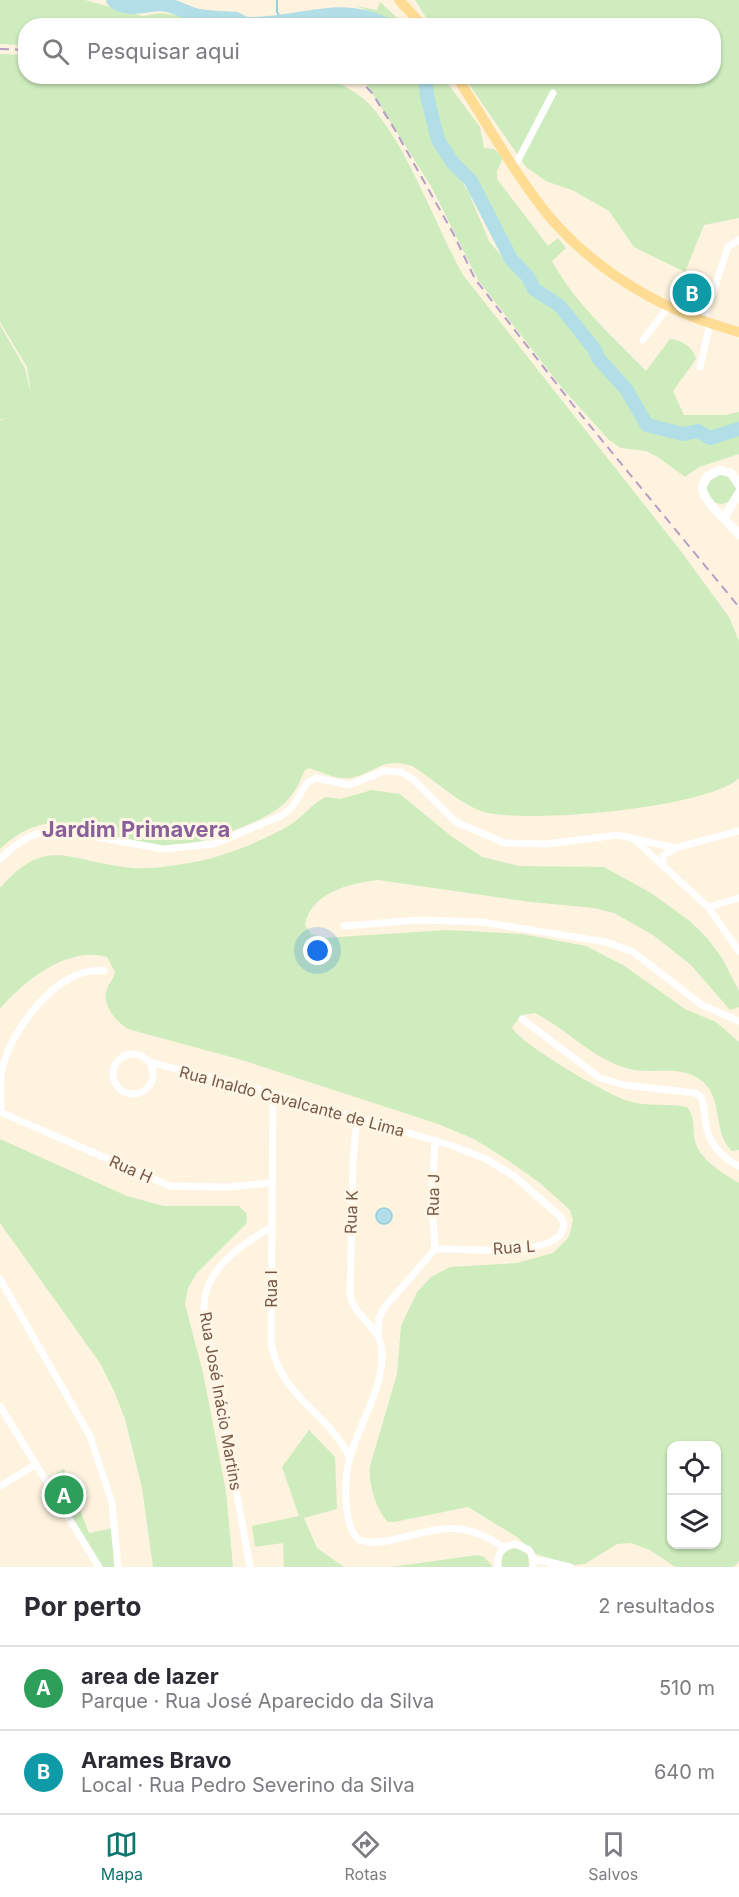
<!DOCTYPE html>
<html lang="pt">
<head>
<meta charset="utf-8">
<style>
	body { margin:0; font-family:Inter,sans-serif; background:#f7f7f7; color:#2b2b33 }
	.controls { position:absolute; right:18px; bottom:18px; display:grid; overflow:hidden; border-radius:12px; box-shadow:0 2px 4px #0004 }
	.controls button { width:54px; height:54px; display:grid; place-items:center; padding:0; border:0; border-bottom:2px solid #e1e1e2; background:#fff; color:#2b2b33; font:30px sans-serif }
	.you { position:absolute; left:318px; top:951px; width:21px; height:21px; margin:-15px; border:4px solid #fff; border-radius:50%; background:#1a73e8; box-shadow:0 0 0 9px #1a73e833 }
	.badge { display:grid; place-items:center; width:39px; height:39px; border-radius:50%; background:#0f766e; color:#fff; font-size:20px; font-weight:700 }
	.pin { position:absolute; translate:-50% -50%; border:3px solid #fff; box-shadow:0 2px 6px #0006 }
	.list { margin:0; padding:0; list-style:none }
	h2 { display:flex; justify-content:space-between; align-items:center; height:78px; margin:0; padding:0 24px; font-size:26px }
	h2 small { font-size:20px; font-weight:400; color:#7c7c81 }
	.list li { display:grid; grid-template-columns:39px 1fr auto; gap:18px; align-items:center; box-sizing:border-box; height:84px; padding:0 24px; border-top:2px solid #e1e1e2 }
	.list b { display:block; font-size:22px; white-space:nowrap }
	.list p { margin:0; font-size:20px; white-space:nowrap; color:#7c7c81 }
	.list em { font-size:20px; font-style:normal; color:#7c7c81 }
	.icon { flex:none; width:33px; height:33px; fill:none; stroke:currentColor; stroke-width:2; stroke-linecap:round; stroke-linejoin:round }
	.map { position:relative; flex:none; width:739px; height:1567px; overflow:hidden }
	.search { position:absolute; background:#fff; box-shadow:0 2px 4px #0004; left:18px; right:18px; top:18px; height:66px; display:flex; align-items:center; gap:15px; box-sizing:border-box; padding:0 21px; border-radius:24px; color:#7c7c81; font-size:22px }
	.sheet { height:246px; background:#fff }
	nav { display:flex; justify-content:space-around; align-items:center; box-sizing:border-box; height:84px; border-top:2px solid #e1e1e2; background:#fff; font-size:16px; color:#7c7c81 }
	nav a { display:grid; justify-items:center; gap:3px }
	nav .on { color:#0f766e }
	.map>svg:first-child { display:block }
	.green { fill:#ceecbd; fill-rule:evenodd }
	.water { fill:#b2dee8; stroke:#98cddb; stroke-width:1.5 }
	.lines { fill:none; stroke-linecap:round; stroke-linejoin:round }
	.stream { stroke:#98cddb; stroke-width:2 }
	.river { stroke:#b2dee8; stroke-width:14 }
	.street { stroke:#fff; stroke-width:7 }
	.secondary { stroke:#fff; stroke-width:9 }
	.primary { stroke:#ffdc94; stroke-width:10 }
	.rail { stroke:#b69ec7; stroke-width:2; stroke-dasharray:9 6; stroke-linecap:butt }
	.labels { text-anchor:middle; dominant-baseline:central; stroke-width:6; stroke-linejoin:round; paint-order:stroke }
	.street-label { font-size:16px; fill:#765845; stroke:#fff6e6 }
	.district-label { font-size:22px; font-weight:bold; fill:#89609a; stroke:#fff6e6 }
</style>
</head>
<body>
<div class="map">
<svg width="739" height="1567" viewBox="0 0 739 1567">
	<rect width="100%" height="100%" fill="#fef3df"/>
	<path class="green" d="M0 0H85L143 16 160 13 178 15 202 25 26 26 25 45 0 44Z
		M415 0H739V218L704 225 685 272 634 247 609 211 574 191 546 181 526 167 464 77 714 76V26L431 25Z
		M380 2 405 25C392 26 370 11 356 6L377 10Z
		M350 13 358 14 380 25H265Z
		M0 54 25 55 26 76H324C338 83 352 89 364 99 404 136 435 225 463 275L680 550 729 617 739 641V778C709 808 522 825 481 811 459 803 433 779 412 766 382 756 376 773 350 778 337 780 321 772 309 768L304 771C294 801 276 813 247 825 220 836 194 846 164 846 99 844 58 794 0 849V421L10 417 0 420V325L25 368 31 395 27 367 0 322Z
		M362 77H421L423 108 431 137 468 191 489 241 530 291 553 304 567 323 591 347 597 363 604 367 640 423 648 431 657 435 667 431 685 437 694 436 709 441 739 432V454L699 467 685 477 658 457 646 451 621 448 609 440 563 389 478 280 432 188Z
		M429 77H443L480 127 484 148 494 149 503 158 497 171V179L548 246 558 238 566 248 552 261C574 302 613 337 646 371L670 339C682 340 694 348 696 359L673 391 684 415H725L739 412V427L716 433 698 428 688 432 666 424 656 425 642 411 638 397 558 301 538 288 531 273 514 252 475 179 444 143Z
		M706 489a15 15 0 1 1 30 0a15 15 0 1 1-30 0Z
		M372 790 400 794 451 836 482 857 519 866 604 867 651 893 691 922 708 939 722 958 739 991V1007L730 1010 691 965 653 935 614 913 594 908 531 902 378 880C350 883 310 893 305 925L311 934 323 938 447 930 522 934 586 946 623 965 685 1009 716 1022 739 1042V1150L732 1151C712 1132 724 1099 702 1081 679 1063 651 1076 626 1068 590 1057 567 1029 535 1013L522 1015 512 1027C518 1043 608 1095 628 1101 647 1107 668 1103 687 1107 697 1120 691 1131 696 1144 702 1161 724 1174 739 1183V1561L734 1567H675L650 1550 631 1543 617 1544 585 1564 572 1565 536 1554 517 1537 468 1507 394 1522H388C376 1510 368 1483 370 1466L397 1374 401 1326 417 1292 431 1277 450 1267 517 1263 553 1253 569 1237 573 1220 570 1210 540 1183 503 1157 474 1139 438 1124 242 1060 128 1029C116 1022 101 1004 107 989 109 983 114 979 115 972L107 957C69 945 23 981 0 1009V888C46 836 66 860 124 867 144 870 164 867 183 864 219 859 259 843 290 825 303 817 312 803 326 797L340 799ZM672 1446H716V1544H672Z
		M0 1139 127 1196 164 1206H239L247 1214 246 1224 196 1274 188 1288 185 1304 203 1373 226 1491 233 1567H153L142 1488 125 1419 114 1391 100 1363 0 1223Z
		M309 1430 335 1457 337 1509 304 1518 317 1548 344 1567H284L283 1543 255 1547 252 1526 299 1516 282 1467Z
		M64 1469 89 1533 113 1528 114 1567H101L45 1481Z
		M518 1548 528 1555 529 1567H502C500 1555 506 1548 518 1548Z
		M478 1555 484 1557 493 1567H390Z"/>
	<path class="water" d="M376 1216a8 8 0 1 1 16 0a8 8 0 1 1-16 0Z"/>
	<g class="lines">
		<path class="stream" d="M277 0V12L282 20"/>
		<path class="river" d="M113 0C126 12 144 5 160 4 172 4 185 12 195 15 211 19 224 17 236 19 241 21 243 24 249 24 300 25 339 0 389 26
			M425 76 427 96 438 140 453 163 471 181 511 259 528 277 534 289 560 306 595 350 598 358 626 389 647 425 683 434 698 431 710 438 739 429"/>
		<path class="street" d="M515 166 553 93
			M703 322 728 247 739 240
			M643 340 668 307
			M700 367 710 324
			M636 841 708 907 739 951
			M0 859C20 840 36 829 63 831L163 849 214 844 283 815 293 806 307 783 316 778 349 785 384 771 401 772 414 780 456 822 505 843 547 844 618 835 675 848
			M663 865 664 855 675 848 739 831
			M708 907 739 898
			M344 926 420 920 482 922 606 942 633 952 702 1005 739 1021
			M522 1019 600 1078 625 1085 695 1093 701 1097C705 1106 704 1116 706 1126 709 1143 723 1159 739 1166
			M113 1074a20 20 0 1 1 40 0a20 20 0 1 1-40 0Z
			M149 1062 273 1093 453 1146 486 1159 514 1176 561 1217 564 1225 561 1234C540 1258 466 1248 435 1249L384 1308 379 1319 378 1333
			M273 1093 271 1343C281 1398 328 1412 350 1458
			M0 1112 170 1186 227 1187 271 1183
			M1 1112C1 1098 0 1083 2 1070 10 1030 60 964 104 971
			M357 1118 353 1161 350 1295C355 1319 381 1326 382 1352 383 1390 360 1422 350 1457 344 1478 342 1525 359 1540 371 1544 384 1542 396 1539 444 1528 461 1519 505 1548
			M435 1140 432 1203 435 1249
			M0 1279 90 1436 112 1503 118 1567
			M0 1406 99 1567
			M0 1486 35 1465
			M534 1560 549 1562 554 1567
			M549 1562 570 1567
			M250 1567 204 1311C202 1271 239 1246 271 1227
			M498 1567C496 1554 503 1546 515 1544L529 1550 534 1560 533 1567"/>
		<path class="secondary" d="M739 485 731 473 719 470 707 477 702 487C703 502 729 522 739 535
			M725 516 739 493"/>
		<path class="primary" d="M399 0 423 26
			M456 76C487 123 518 180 553 221 602 276 668 313 739 332"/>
		<path class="rail" d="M0 49 26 50
			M356 76 372 93 395 130 453 233 475 279 573 405 739 607"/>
	</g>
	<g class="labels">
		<g class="street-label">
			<text transform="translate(292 1101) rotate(15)">Rua Inaldo Cavalcante de Lima</text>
			<text transform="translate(131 1169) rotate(24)">Rua H</text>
			<text transform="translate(433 1195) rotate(-89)">Rua J</text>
			<text transform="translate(351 1212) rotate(-88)">Rua K</text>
			<text transform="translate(514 1247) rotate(-4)">Rua L</text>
			<text transform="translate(271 1289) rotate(-90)">Rua I</text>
			<text transform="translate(221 1401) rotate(80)">Rua José Inácio Martins</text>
		</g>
		<g class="district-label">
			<text x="136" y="829">Jardim Primavera</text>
		</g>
	</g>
</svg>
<div class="controls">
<button><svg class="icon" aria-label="locate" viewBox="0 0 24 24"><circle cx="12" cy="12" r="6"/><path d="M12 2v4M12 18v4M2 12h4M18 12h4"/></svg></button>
<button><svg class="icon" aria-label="layers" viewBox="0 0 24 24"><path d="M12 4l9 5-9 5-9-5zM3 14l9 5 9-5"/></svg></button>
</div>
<div class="you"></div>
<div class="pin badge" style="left:64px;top:1495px;background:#2e9e5b">A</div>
<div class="pin badge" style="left:692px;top:293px;background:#0f9aa8">B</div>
<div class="search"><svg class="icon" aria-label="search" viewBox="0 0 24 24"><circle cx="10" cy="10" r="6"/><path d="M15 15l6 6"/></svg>Pesquisar aqui</div>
</div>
<section class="sheet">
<h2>Por perto<small>2 resultados</small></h2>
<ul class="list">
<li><span class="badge" style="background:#2e9e5b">A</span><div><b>area de lazer</b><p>Parque · Rua José Aparecido da Silva</p></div><em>510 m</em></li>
<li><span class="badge" style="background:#0f9aa8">B</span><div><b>Arames Bravo</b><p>Local · Rua Pedro Severino da Silva</p></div><em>640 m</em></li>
</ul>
</section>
<nav>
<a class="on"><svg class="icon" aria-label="map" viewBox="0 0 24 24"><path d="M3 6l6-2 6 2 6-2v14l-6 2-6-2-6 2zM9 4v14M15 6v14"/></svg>Mapa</a>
<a><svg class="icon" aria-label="directions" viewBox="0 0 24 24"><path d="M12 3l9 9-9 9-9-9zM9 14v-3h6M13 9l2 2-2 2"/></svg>Rotas</a>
<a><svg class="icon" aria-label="saved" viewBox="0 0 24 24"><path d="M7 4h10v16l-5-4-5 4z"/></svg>Salvos</a>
</nav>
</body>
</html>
